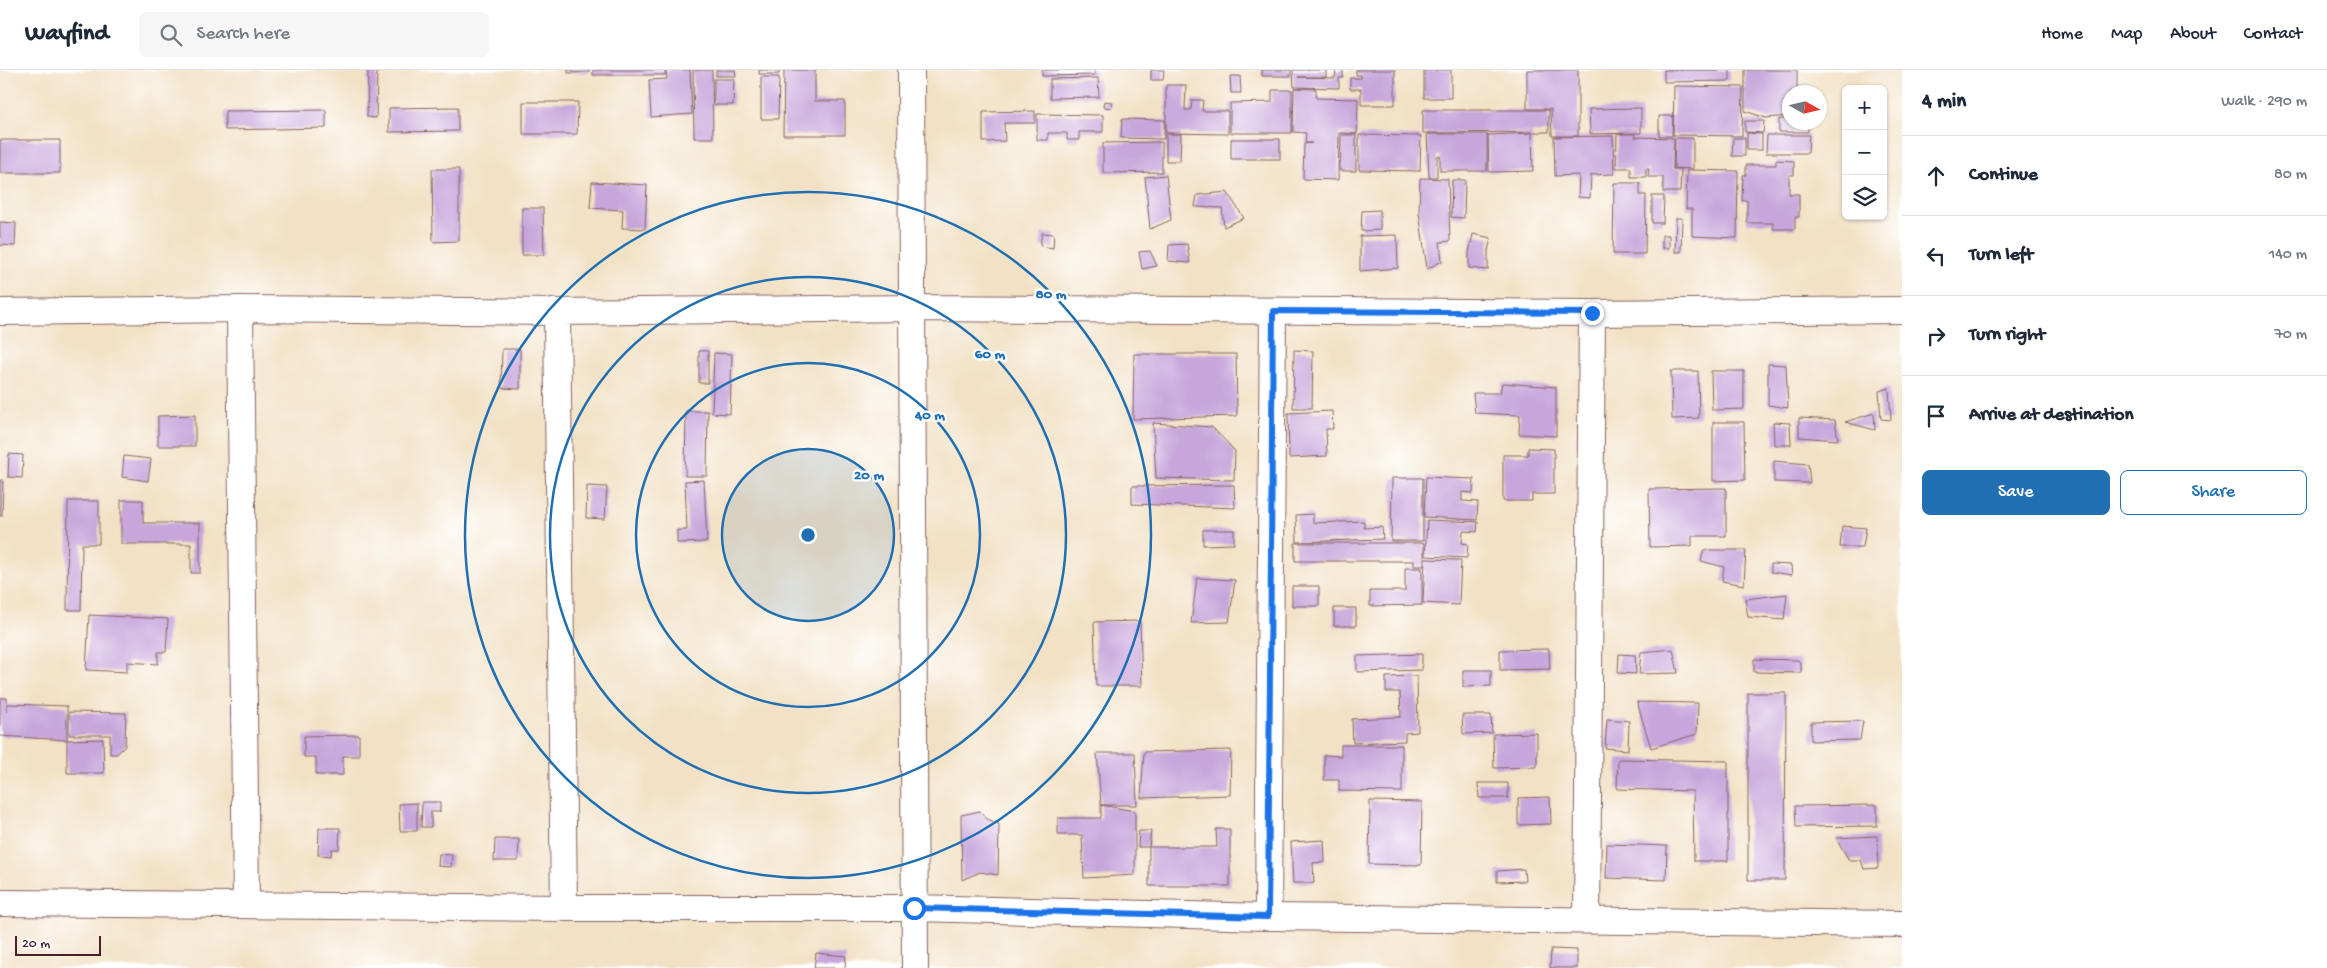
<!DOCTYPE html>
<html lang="en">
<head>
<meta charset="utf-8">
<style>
	body { margin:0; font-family:"Gochi Hand",sans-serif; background:#f6f6f7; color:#1f2937 }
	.controls { position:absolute; right:15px; top:15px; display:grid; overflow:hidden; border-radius:8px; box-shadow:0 1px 4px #0004 }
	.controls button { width:45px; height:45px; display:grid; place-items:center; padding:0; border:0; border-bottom:1px solid #e0e1e3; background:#fff; color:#1f2937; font:25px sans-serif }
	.compass { position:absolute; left:1782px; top:15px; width:45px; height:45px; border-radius:50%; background:#fff; box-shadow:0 1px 4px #0004; rotate:98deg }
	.scale { position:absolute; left:15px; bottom:12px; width:86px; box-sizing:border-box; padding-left:5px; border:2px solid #4a1f2b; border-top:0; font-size:14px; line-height:18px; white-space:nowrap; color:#4a1f2b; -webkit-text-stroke:4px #fff; paint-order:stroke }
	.stop { position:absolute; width:15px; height:15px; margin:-11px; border:4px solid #1a73e8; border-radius:50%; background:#fff }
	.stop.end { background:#1a73e8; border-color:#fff; box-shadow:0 1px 5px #0008 }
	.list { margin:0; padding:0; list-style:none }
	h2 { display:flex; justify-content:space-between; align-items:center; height:65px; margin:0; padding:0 20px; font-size:21px }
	h2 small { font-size:16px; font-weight:400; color:#747a83 }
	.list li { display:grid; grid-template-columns:32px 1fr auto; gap:15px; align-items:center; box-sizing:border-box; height:80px; padding:0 20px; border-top:1px solid #e0e1e3 }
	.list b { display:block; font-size:19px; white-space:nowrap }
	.list em { font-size:16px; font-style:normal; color:#747a83 }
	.actions { display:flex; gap:10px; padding:15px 20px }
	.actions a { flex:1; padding:11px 0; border:1px solid #1f6fb2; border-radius:8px; text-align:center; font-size:18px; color:#1f6fb2 }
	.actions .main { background:#1f6fb2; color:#fff }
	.icon { flex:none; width:28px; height:28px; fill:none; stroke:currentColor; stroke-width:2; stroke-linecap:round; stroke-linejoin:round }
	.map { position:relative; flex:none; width:1902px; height:898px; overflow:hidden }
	header { display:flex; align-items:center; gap:30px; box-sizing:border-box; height:70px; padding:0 25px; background:#fff; border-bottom:1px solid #e0e1e3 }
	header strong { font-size:24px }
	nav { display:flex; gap:28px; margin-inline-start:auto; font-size:18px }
	.search { width:350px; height:45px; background:#f6f6f7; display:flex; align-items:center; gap:12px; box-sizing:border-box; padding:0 18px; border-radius:8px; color:#747a83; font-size:19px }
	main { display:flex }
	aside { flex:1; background:#fff }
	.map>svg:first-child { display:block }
	.building { fill:#c8a6db }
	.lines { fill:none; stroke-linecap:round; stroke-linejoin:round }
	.minor-casing { stroke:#856361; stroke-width:28 }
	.minor { stroke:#fff; stroke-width:26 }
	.route { stroke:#1a73e8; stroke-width:6 }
	.ring { fill:none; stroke:#1f6fb2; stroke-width:2.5 }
	.centre { fill:#1f6fb2; stroke:#fff; stroke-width:2.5 }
	.ring-label { font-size:15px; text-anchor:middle; font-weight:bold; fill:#1f6fb2; stroke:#fff; stroke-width:4.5; stroke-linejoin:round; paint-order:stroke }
</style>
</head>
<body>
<header>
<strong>Wayfind</strong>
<div class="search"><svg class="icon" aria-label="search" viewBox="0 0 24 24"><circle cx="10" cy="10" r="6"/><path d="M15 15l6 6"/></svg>Search here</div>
<nav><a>Home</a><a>Map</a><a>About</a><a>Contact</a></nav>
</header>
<main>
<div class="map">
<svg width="1902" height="898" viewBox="0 0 1902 898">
	<rect width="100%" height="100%" fill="#fff"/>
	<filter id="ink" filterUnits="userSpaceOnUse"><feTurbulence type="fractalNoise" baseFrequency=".02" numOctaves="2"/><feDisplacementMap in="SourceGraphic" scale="10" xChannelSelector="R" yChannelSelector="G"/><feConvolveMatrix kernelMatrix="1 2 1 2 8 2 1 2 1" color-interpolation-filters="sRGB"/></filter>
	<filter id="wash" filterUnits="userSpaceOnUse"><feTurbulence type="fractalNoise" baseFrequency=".0096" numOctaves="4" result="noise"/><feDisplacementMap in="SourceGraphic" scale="20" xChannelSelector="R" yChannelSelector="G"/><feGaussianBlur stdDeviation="1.12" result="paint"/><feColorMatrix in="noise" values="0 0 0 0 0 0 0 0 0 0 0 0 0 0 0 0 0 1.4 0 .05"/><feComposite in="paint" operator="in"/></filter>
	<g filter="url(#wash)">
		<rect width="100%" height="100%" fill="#f2e1c5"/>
		<g id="blocks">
			<path class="building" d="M368 0H377L376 48 367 47Z
				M568 0H589V2L568 3Z
				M593 0H665V5H593Z
				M666 0H690L692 44 651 47 649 10 667 9Z
				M693 0H712L713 68H694Z
				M716 0H735L736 6H716Z
				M759 0H779V4H759Z
				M784 0H815V31H845V65H783Z
				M1042 0H1095V5L1042 6Z
				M1151 0H1164L1163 10H1151Z
				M1262 0H1291V6H1262Z
				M1293 0H1326V7H1298L1335 8 1336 0H1343V8H1339V18L1294 17Z
				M1356 0H1395V35H1361V19H1350V8H1361V5H1356Z
				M1424 0H1451V28H1424Z
				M1527 0H1578V66H1552L1551 39H1527Z
				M1664 0H1730V11L1664 12Z
				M1745 0H1797V22H1790V46L1766 48 1745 41Z
				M1230 6H1240L1241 23H1231Z
				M761 7H779L778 49H761Z
				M1098 8 1099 27 1050 28V9Z
				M714 9H734L733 35H714Z
				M1166 15H1186L1185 40H1191L1192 30H1203L1202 41H1228V64L1166 63Z
				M1674 16 1743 17 1742 66 1673 65Z
				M1294 18 1316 19V28L1358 29 1357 64 1339 63 1338 110 1303 109 1304 74 1312 73H1305L1306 63 1293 62Z
				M1272 20H1292V63H1230V33L1272 32Z
				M1104 31 1112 32 1111 38 1103 37Z
				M523 32H578L577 64H523Z
				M458 37V61L389 62V38Z
				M1641 38V63L1590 64 1589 39Z
				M326 40V58L225 60V41Z
				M1423 40H1549V62L1423 63Z
				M1035 41V53H1004L1005 71 983 72V42Z
				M1037 44 1103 45V62H1079V70H1067V63H1048V70H1037Z
				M1659 46H1673L1672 66H1659Z
				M1122 49 1165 50 1164 69 1121 68Z
				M1779 49H1790V52H1808V62H1779Z
				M1745 51H1764L1763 63 1745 62Z
				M1532 63 1533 101 1489 102 1488 65Z
				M1747 63 1762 64V80H1747Z
				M1166 64H1181L1180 91H1166Z
				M1427 64H1487V101H1440V86H1437V107H1429Z
				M1617 64H1635V67L1674 68 1673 99H1681L1680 122H1663V107H1648L1649 99H1646V107H1631V98H1616Z
				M1341 65H1356V101H1340Z
				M1359 65 1421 66 1420 101 1359 100Z
				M1767 65H1809L1808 83H1766Z
				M1613 66 1614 104 1591 105 1590 128 1578 127 1579 105 1555 106 1554 67Z
				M1675 68H1693V99L1674 98Z
				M1733 68H1745V86H1732Z
				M1231 69H1280V89H1231Z
				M0 70H60V103H0Z
				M1162 72V102L1103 103V73Z
				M1776 90 1794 91V105H1789V124H1799V147H1795V159H1773V153H1747V130L1742 131 1743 105H1746V95H1776Z
				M432 99H459V171L433 172Z
				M1687 100 1738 101 1737 168 1692 166V139H1686Z
				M1166 105 1171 150 1150 159 1145 107Z
				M1420 108 1448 109 1450 171 1440 172 1442 191 1427 199 1419 142Z
				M1452 110H1465L1464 148 1451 147Z
				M592 112 647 115 645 159 622 158 623 140 590 138Z
				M1614 113H1640V125H1646L1645 184H1613Z
				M1227 122 1244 148 1224 157 1222 138 1195 137 1197 125Z
				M1652 126H1664L1663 153H1652Z
				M522 138H543L544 185H522Z
				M1380 140V160L1361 161 1362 141Z
				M1676 148H1682L1681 182H1675Z
				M0 152 16 153 15 176 0 175Z
				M1042 163 1054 164 1053 178 1040 176Z
				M1473 164 1491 168 1488 181V200L1469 198V182Z
				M1397 165 1398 198 1360 201V166Z
				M1662 165H1669V178H1662Z
				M1187 174 1190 193 1168 191 1169 175Z
				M1150 181 1157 196 1142 199 1139 182Z
				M502 279H520V319L501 318Z
				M1294 280 1313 281 1312 338H1293Z
				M699 281H708V313H699Z
				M714 283 732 284 730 344 712 343Z
				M1134 284H1236L1237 346 1133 349Z
				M1768 294 1786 295 1788 338 1768 335Z
				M1671 301H1698L1699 348 1672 349Z
				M1711 301H1744V339L1712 340Z
				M1502 313 1556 317V366L1519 364 1520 345 1475 343 1473 323H1500Z
				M1889 318 1891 350 1881 349 1879 321Z
				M686 341H708L707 406H685Z
				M1332 341 1333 359H1326L1327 386 1289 388 1288 343Z
				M1874 343 1875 360 1845 352Z
				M195 345V376H158V346Z
				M1799 348 1835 350 1838 370 1799 367Z
				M1713 352H1744L1745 410 1713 411Z
				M1773 352 1790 353 1791 375H1774Z
				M1153 353 1212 357 1235 381 1234 410 1156 408Z
				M1528 378 1554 379V424H1532V431H1503V385H1528Z
				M9 384 23 385 22 408 8 407Z
				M124 386 151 389 148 411 122 407Z
				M1774 391 1808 394 1810 413 1774 412Z
				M1426 407 1474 409 1473 423 1462 422V431L1478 432 1477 450 1424 447Z
				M1392 408H1423V471H1391Z
				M0 410H3L2 446H0Z
				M704 410 707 472 677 473V460H687L685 411Z
				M1234 415 1235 438 1132 434V416Z
				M587 416 607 417 605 449 586 448Z
				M1726 418V466H1692V476L1650 477 1649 419Z
				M121 430H143V453H200V503H191V474H121Z
				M68 431H99V474H82L81 540H67Z
				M1313 444V453L1364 451V458L1382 457 1383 469 1297 472 1296 445Z
				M1427 450 1478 452 1477 462 1463 461 1462 473 1468 474 1467 488 1425 486Z
				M1842 456 1866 458 1863 477H1840Z
				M1203 460H1234V474L1203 475Z
				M1295 473H1424V496H1414V491H1295Z
				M1704 480H1746L1744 515 1722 511 1724 497 1701 491Z
				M1425 489 1461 490 1459 535 1423 533Z
				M1771 494 1791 495 1792 505 1771 502Z
				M1405 498H1422V535L1370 536V521H1405Z
				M1197 508 1235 510 1229 552 1191 553Z
				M1292 516H1319V536H1292Z
				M1787 524 1784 550 1748 547 1745 529Z
				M1334 538H1356V556H1334Z
				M89 545 168 549 166 582H158V594L127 592V602L86 600Z
				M1140 551 1142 616H1096L1094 552Z
				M1549 579 1550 599 1500 600V580Z
				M1673 579 1678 603 1639 604 1641 582Z
				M1422 584V600L1357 602V586Z
				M1619 584 1635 585 1636 604 1618 603Z
				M1754 589 1798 590 1801 594V603L1754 602Z
				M1463 600H1491V616L1463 617Z
				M1417 606 1418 662 1405 663V671L1353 673 1352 649 1401 647 1400 622H1386V607Z
				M1748 623H1786L1785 810H1748Z
				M0 628H7V641L8 634 67 636V670L0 666Z
				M1637 632 1698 633 1697 664 1651 678Z
				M69 642 126 643 125 676 117 684H110V665H69Z
				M1462 645H1491L1492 663 1463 664Z
				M1607 649 1629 651 1628 680 1605 678Z
				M1863 651 1860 670 1811 671V652Z
				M1537 663V697L1494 698 1493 664Z
				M359 665V686H343V705H316V687H304V666Z
				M103 669 104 703H67V670Z
				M1341 675H1402V722L1339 721V710H1324V685L1341 686Z
				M1231 680 1230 725 1141 728 1144 682Z
				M1097 683H1135L1137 735H1101Z
				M1618 689 1728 691V791H1694L1693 721 1617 719Z
				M1478 713H1508V728H1479Z
				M1550 727 1551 754 1518 755V728Z
				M1370 731 1422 732 1421 795 1369 794Z
				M422 732H440V742H431V757H421Z
				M417 733V761H400L399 734Z
				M1101 735 1135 741V805L1084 808 1082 765H1058V748H1101Z
				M1877 735V756L1796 757 1795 736Z
				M980 741 987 749 999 754 998 805 980 802 962 810 961 745Z
				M319 758H340L339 779H332L331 786 318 785Z
				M1216 759H1230V816H1149V777H1217Z
				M1139 761H1151L1149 777H1138Z
				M1877 766 1878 798 1864 799 1861 790H1849L1836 768Z
				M495 769H519L518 791H494Z
				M1324 770 1325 792 1313 793 1314 813H1293L1291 772Z
				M1607 774 1667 776 1666 810 1606 808Z
				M439 784 452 785 451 797 438 796Z
				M1524 799 1525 811 1497 812V801Z
				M1551 879 1577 880V898H1550Z
				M816 883 846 886 845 898H814Z"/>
		</g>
	</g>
	<g filter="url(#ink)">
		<use href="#blocks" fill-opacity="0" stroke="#856361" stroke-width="1"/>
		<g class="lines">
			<defs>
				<path id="minor" d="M911 0 915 898
					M240 239 246 835
					M0 242 240 239 557 242 913 238 1592 243 1902 240
					M557 242 564 838
					M0 833 564 838H914L1268 847 1902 854
					M1268 847 1273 241
					M1587 849 1592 243"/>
			</defs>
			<use href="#minor" class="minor-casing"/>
			<use href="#minor" class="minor"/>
		</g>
	</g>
	<g class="lines" filter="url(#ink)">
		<path class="route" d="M914 838 1268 847 1273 241 1592 243"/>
	</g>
	<circle cx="808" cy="465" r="86" fill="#1f6fb2" fill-opacity=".12"/>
	<g class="ring">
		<circle cx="808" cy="465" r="86"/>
		<circle cx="808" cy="465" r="172"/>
		<circle cx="808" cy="465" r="258"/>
		<circle cx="808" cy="465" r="343"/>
	</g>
	<circle cx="808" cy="465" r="8" class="centre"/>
	<g class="ring-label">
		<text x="1051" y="228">80 m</text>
		<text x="990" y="288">60 m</text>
		<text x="930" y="349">40 m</text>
		<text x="869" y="409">20 m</text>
	</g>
</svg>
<div class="controls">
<button>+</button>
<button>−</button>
<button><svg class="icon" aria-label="layers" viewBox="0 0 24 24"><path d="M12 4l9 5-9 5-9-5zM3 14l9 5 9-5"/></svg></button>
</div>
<svg class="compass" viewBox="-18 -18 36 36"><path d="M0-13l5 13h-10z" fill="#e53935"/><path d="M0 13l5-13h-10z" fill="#747a83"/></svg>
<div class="scale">20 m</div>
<div class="stop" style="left:914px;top:838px"></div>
<div class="stop end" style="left:1592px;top:243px"></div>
</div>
<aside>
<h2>4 min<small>Walk · 290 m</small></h2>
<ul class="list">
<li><svg class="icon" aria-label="ahead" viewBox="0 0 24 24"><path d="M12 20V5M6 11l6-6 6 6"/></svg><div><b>Continue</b></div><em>80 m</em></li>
<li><svg class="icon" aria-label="left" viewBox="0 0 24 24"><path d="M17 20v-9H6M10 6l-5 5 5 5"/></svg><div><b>Turn left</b></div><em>140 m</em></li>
<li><svg class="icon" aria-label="right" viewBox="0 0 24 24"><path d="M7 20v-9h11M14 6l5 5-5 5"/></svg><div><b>Turn right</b></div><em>70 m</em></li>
<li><svg class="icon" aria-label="arrive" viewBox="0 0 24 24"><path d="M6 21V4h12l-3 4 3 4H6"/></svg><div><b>Arrive at destination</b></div></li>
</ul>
<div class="actions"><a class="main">Save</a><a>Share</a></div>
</aside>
</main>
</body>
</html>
